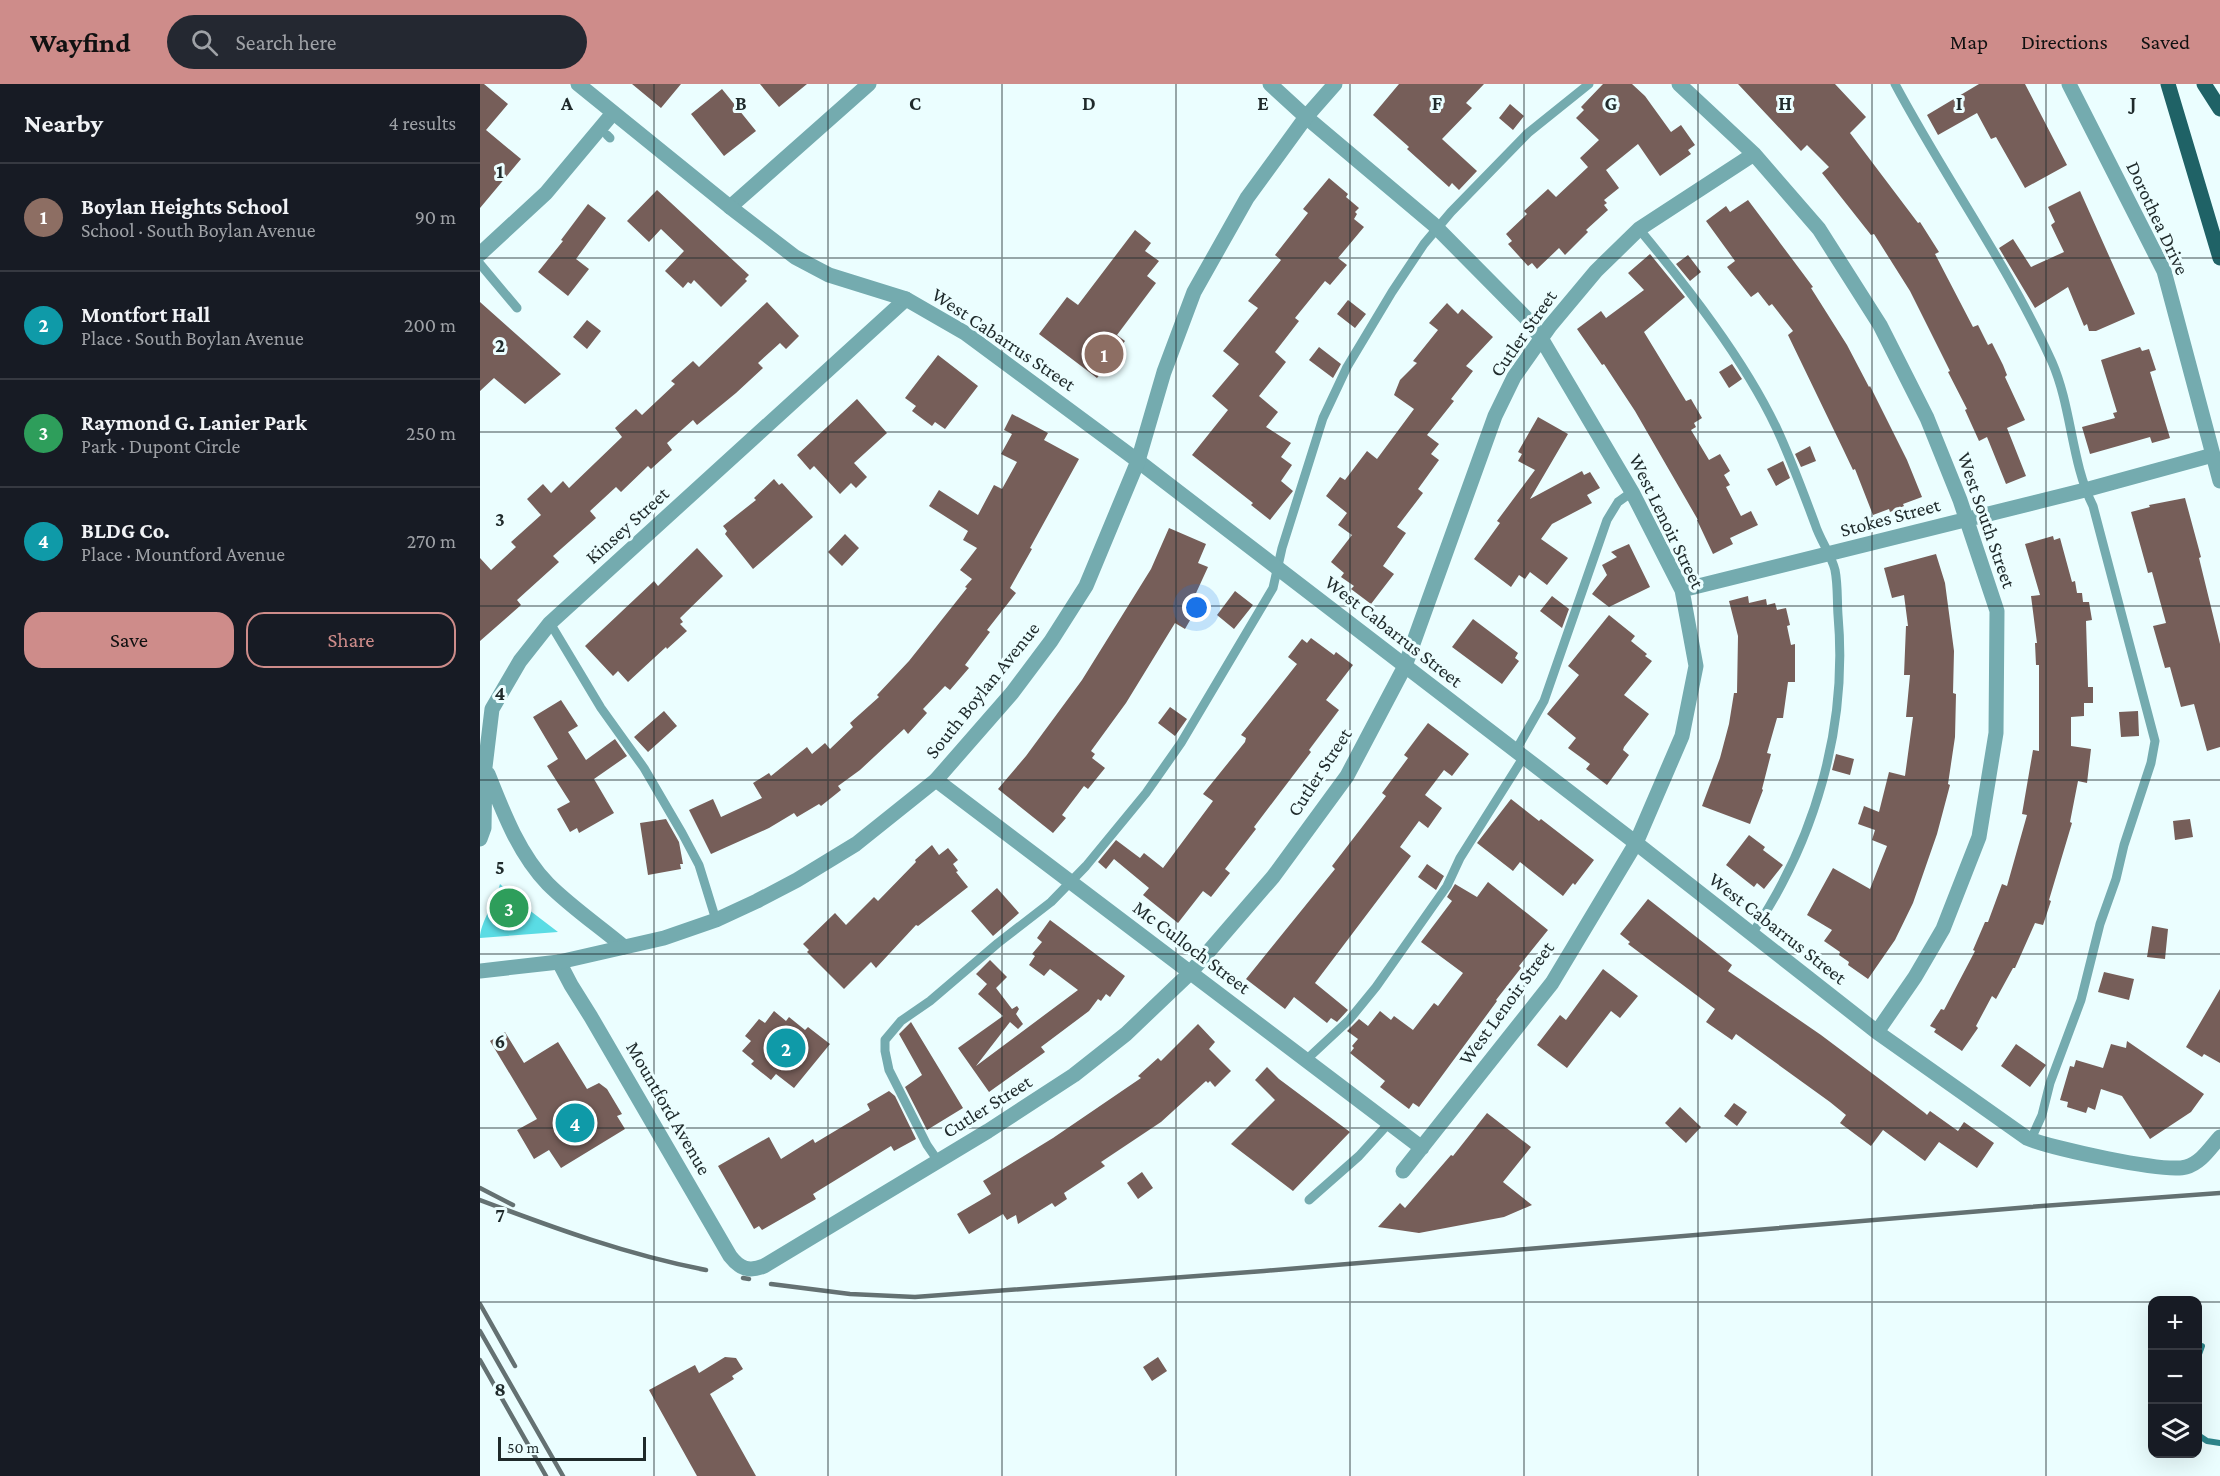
<!DOCTYPE html>
<html lang="en">
<head>
<meta charset="utf-8">
<style>
	body { margin:0; font-family:"Crimson Pro",serif; background:#242831; color:#f1f3f6 }
	.controls { position:absolute; right:18px; bottom:18px; display:grid; overflow:hidden; border-radius:12px; box-shadow:0 6px 24px #0002 }
	.controls button { width:54px; height:54px; display:grid; place-items:center; padding:0; border:0; border-bottom:2px solid #363941; background:#171b24; color:#f1f3f6; font:30px sans-serif }
	.scale { position:absolute; left:18px; bottom:15px; width:148px; box-sizing:border-box; padding-left:6px; border:3px solid #1f2a2b; border-top:0; font-size:16px; line-height:21px; white-space:nowrap; color:#1f2a2b; -webkit-text-stroke:4px #ebfeff; paint-order:stroke }
	.you { position:absolute; left:717px; top:524px; width:21px; height:21px; margin:-15px; border:4px solid #fff; border-radius:50%; background:#1a73e8; box-shadow:0 0 0 9px #1a73e833 }
	.badge { display:grid; place-items:center; width:39px; height:39px; border-radius:50%; background:#ce8c8a; color:#fff; font-size:20px; font-weight:700 }
	.pin { position:absolute; translate:-50% -50%; border:3px solid #fff; box-shadow:0 2px 6px #0006 }
	.list { margin:0; padding:0; list-style:none }
	h2 { display:flex; justify-content:space-between; align-items:center; height:78px; margin:0; padding:0 24px; font-size:26px }
	h2 small { font-size:20px; font-weight:400; color:#9ea1a6 }
	.list li { display:grid; grid-template-columns:39px 1fr auto; gap:18px; align-items:center; box-sizing:border-box; height:108px; padding:0 24px; border-top:2px solid #363941 }
	.list b { display:block; font-size:22px; white-space:nowrap }
	.list p { margin:0; font-size:20px; white-space:nowrap; color:#9ea1a6 }
	.list em { font-size:20px; font-style:normal; color:#9ea1a6 }
	.actions { display:flex; gap:12px; padding:18px 24px }
	.actions a { flex:1; padding:14px 0; border:2px solid #ce8c8a; border-radius:18px; text-align:center; font-size:21px; color:#ce8c8a }
	.actions .main { background:#ce8c8a; color:#111 }
	.icon { flex:none; width:33px; height:33px; fill:none; stroke:currentColor; stroke-width:2; stroke-linecap:round; stroke-linejoin:round }
	.map { position:relative; flex:none; width:1740px; height:1392px; overflow:hidden }
	header { display:flex; align-items:center; gap:36px; box-sizing:border-box; height:84px; padding:0 30px; background:#ce8c8a; color:#111 }
	header strong { font-size:28px }
	nav { display:flex; gap:33px; margin-inline-start:auto; font-size:21px }
	.search { width:420px; height:54px; background:#242831; display:flex; align-items:center; gap:15px; box-sizing:border-box; padding:0 21px; border-radius:33px; color:#9ea1a6; font-size:22px }
	main { display:flex }
	aside { flex:1; background:#171b24 }
	.map>svg:first-child { display:block }
	.green { fill:#5adce4 }
	.lines { fill:none; stroke-linecap:round; stroke-linejoin:round }
	.stream { stroke:#2e868c; stroke-width:6 }
	.building { fill:#765e59 }
	.service { stroke:#74abaf; stroke-width:9 }
	.minor { stroke:#74abaf; stroke-width:15 }
	.tertiary { stroke:#74abaf; stroke-width:15 }
	.primary { stroke:#1f6266; stroke-width:15 }
	.rail { stroke:#647172; stroke-width:4.5 }
	.grid { fill:none; stroke:#1f2a2b; stroke-width:1.5; stroke-opacity:0.55 }
	.labels { text-anchor:middle; dominant-baseline:central; stroke-width:6; stroke-linejoin:round; paint-order:stroke }
	.street-label { font-size:20px; fill:#1f2a2b; stroke:#ebfeff }
	.grid-label { font-size:20px; text-anchor:middle; font-weight:bold; fill:#1f2a2b; stroke:#ebfeff; stroke-width:6; stroke-linejoin:round; paint-order:stroke }
</style>
</head>
<body>
<header>
<strong>Wayfind</strong>
<div class="search"><svg class="icon" aria-label="search" viewBox="0 0 24 24"><circle cx="10" cy="10" r="6"/><path d="M15 15l6 6"/></svg>Search here</div>
<nav><a>Map</a><a>Directions</a><a>Saved</a></nav>
</header>
<main>
<aside>
<h2>Nearby<small>4 results</small></h2>
<ul class="list">
<li><span class="badge" style="background:#8d6e63">1</span><div><b>Boylan Heights School</b><p>School · South Boylan Avenue</p></div><em>90 m</em></li>
<li><span class="badge" style="background:#0f9aa8">2</span><div><b>Montfort Hall</b><p>Place · South Boylan Avenue</p></div><em>200 m</em></li>
<li><span class="badge" style="background:#2e9e5b">3</span><div><b>Raymond G. Lanier Park</b><p>Park · Dupont Circle</p></div><em>250 m</em></li>
<li><span class="badge" style="background:#0f9aa8">4</span><div><b>BLDG Co.</b><p>Place · Mountford Avenue</p></div><em>270 m</em></li>
</ul>
<div class="actions"><a class="main">Save</a><a>Share</a></div>
</aside>
<div class="map">
<svg width="1740" height="1392" viewBox="0 0 1740 1392">
	<rect width="100%" height="100%" fill="#ebfeff"/>
	<path class="green" d="M20 800 40 819 78 848 0 854C0 839 16 816 20 800Z"/>
	<g class="lines">
		<path class="stream" d="M1718 1273 1722 1262
			M1718 1351 1727 1357 1740 1359"/>
	</g>
	<path class="building" d="M0 0H4L28 20 6 46 41 75 0 124Z
		M152 0H201L181 24Z
		M280 0H327L299 23Z
		M919 0H1004L986 19 992 24 962 55 997 87 979 106 972 99 969 103 927 65 929 63 893 31Z
		M1123 0H1152L1165 12 1191 48 1201 41 1215 61 1208 66 1211 70 1180 92 1158 60 1126 86 1139 104 1124 116 1127 119 1124 121 1128 126 1106 146 1108 148 1085 171 1079 164 1057 185 1052 179 1048 182 1028 160 1032 157 1026 150 1047 130 1044 127 1068 105 1076 113 1108 83 1100 74 1119 56 1096 34 1104 26 1101 23Z
		M1258 0H1355L1386 33 1370 49 1438 139 1440 138 1459 168 1455 170 1493 243 1498 241 1508 261 1512 259 1523 281 1527 291 1525 293 1545 336 1527 344 1546 392 1526 400 1507 353 1499 357 1485 326 1487 325 1468 288 1470 287 1430 207 1394 150 1391 151 1342 89 1349 83 1327 61 1321 67Z
		M1499 0H1545L1587 81 1545 104 1516 53 1511 55 1497 29 1458 51 1447 31Z
		M242 5 276 47 244 72 211 30Z
		M1030 20 1044 32 1033 46 1019 34Z
		M849 94 868 110 866 113 879 124 875 128 877 130 874 135 884 143 858 174 867 181 850 201 845 197 815 234 819 237 795 268 806 278 779 312 798 328 786 343 811 359 801 373 812 381 801 397 813 407 790 436 771 421 773 419 712 371 748 326 732 312 759 280 743 267 778 224 768 217 801 176 795 171 828 129 823 125Z
		M177 106 269 191 265 195 267 197 241 223 214 196 211 200 208 198 203 204 185 187 204 167 181 145 169 158 147 137Z
		M1600 107 1655 230 1616 247H1609L1607 240 1604 242 1588 203 1555 224 1519 164 1533 155 1551 183 1584 168 1571 141 1575 138 1568 123Z
		M1268 116 1333 203 1331 204 1367 261 1389 303 1390 302 1427 376 1442 413 1423 420 1424 422 1410 428 1409 425 1393 431 1375 385 1373 386 1364 367 1308 251 1313 247 1292 220 1289 222 1278 208 1271 213 1247 183 1255 177 1226 137 1246 122 1250 128Z
		M108 120 126 134 96 175 109 185 88 212 58 188 83 157 81 156Z
		M655 146 671 159 665 167 679 177 667 192 676 199 637 251 645 257 617 294 559 250 587 213 598 221Z
		M1170 170 1205 213 1164 248 1206 317 1211 315 1222 334 1214 339 1216 343 1211 346 1229 376 1240 370 1250 387 1244 391 1250 401 1246 403 1261 432 1271 427 1278 441 1250 454 1253 460 1233 470 1217 436H1218L1155 327 1124 280 1122 281 1097 245 1121 227 1126 234 1164 206 1148 189Z
		M1208 171 1221 188 1210 197 1196 180Z
		M868 216 886 230 875 244 857 230Z
		M0 218 81 290 45 320 14 294 0 307Z
		M287 218 319 252 306 265 300 259 278 279 283 284 256 309 217 341 213 336 187 359 192 366 171 385 168 382 141 408 136 403 110 427 116 434 73 472 79 478 37 516 41 521 0 557V474L11 486 36 463 31 458 61 431 47 415 63 400 71 409 83 397 89 404 142 353 135 344 156 325 162 331 195 300 191 297 213 277 219 283Z
		M967 219 978 230 982 225 1013 253 986 282 993 287 971 315 974 317 947 351 959 360 951 370 959 376 938 405 943 409 917 443 926 449 903 482 914 490 891 520 871 505 874 502 861 493 864 489 851 478 872 451 858 441 867 429 846 412 860 393 865 396 887 367 897 375 934 325 914 311 920 296 937 279 933 277 958 246 949 239Z
		M107 236 121 247 107 265 93 253Z
		M839 263 861 280 853 294 829 276Z
		M1660 263 1662 267 1669 265 1676 286 1670 288 1690 354 1672 359 1670 353 1610 370 1602 343 1635 334 1633 329 1637 328 1621 276Z
		M458 271 498 302 465 345 455 338 452 342 432 327 436 322 425 314Z
		M1252 280 1262 295 1249 304 1239 288Z
		M377 315 407 349 374 379 387 393 376 404 371 399 360 410 334 382 330 386 317 371Z
		M532 330 568 349 564 356 599 375 550 464 552 465 530 504 536 509 507 546 510 548 485 581 489 584 470 606 465 602 443 625 447 629 428 650 424 645 380 686 358 702 361 706 341 722 339 720 317 733 314 729 289 744 231 770 209 726 233 715 241 733 282 714 273 699 289 689 291 692 327 663 332 670 345 659 350 665 373 643 370 639 399 613 397 611 429 577 487 504 485 503 492 495 480 486 497 464 483 456 488 447 449 422 459 406 498 431 514 401 522 405 537 378 521 370 532 350 524 346Z
		M1058 333 1088 350 1050 415 1102 387 1104 391 1110 388 1120 404 1107 411 1112 419 1072 440 1061 455 1088 474 1067 501 1050 488 1045 495 1039 491 1031 503 994 475 1020 439 1017 437 1055 386 1038 377 1042 370 1038 368Z
		M1330 362 1336 377 1321 383 1315 370Z
		M1303 377 1310 394 1296 402 1287 385Z
		M294 395 299 401 302 399 333 433 273 485 245 450 247 447 243 442 276 416 274 414Z
		M1705 414 1721 473 1719 474 1740 560V663L1727 667 1714 620 1701 623 1690 583 1685 584 1673 542 1686 539 1672 488 1668 489 1651 428 1670 423 1669 421Z
		M689 444 726 460 718 479 728 483 711 520 717 524 705 545 695 539 646 619 611 667 615 670 612 674 625 684 608 705 604 702 582 731 586 734 573 749 518 705 546 672 602 596 671 485Z
		M365 450 379 464 362 482 348 468Z
		M1573 452 1574 456 1580 454 1592 498 1595 497 1597 509H1602L1603 518H1609L1612 536 1606 537 1608 603H1613V619H1604V632L1591 633V662L1611 665 1607 699 1598 697 1590 738 1592 739 1569 816 1571 817 1563 841 1555 839 1535 884H1533L1516 915 1512 912 1496 942 1498 944 1482 967 1454 948 1456 945 1450 942 1461 925 1464 926 1495 867 1493 866 1505 838H1508L1522 800 1527 802 1547 731 1542 730 1553 666 1559 667V581H1556L1555 559H1557L1551 512 1560 511 1545 460Z
		M1149 460 1170 503 1129 523 1112 510 1127 491 1122 481 1137 473 1131 468Z
		M217 464 243 492 200 534 203 538 200 540 207 547 187 565 186 563 148 598 138 587 133 592 105 562 174 497 178 502Z
		M1456 470 1465 499 1474 567 1473 609 1476 610 1475 653 1468 700 1470 701 1457 750 1433 819 1415 856 1388 895 1368 881 1369 878 1359 871 1360 868 1344 857 1352 846 1327 831 1353 784 1390 805 1407 762 1392 756 1395 746 1378 740 1384 722 1399 728 1409 688 1425 692 1433 633H1426L1430 591H1424L1426 542H1428L1424 511 1412 514 1404 484Z
		M755 507 773 521 754 545 737 531Z
		M1072 512 1089 525 1082 544 1060 527Z
		M1268 512 1269 519 1286 515 1287 521 1295 519 1297 526 1306 524 1310 541 1307 542 1311 561 1315 560V598H1308L1303 634H1297L1287 669 1291 670 1282 705 1283 706 1270 740 1222 722 1240 674 1249 640 1254 609H1257L1258 552 1249 517Z
		M1129 531 1155 552 1151 557 1167 570 1165 572 1172 577 1144 611 1169 630 1144 663 1143 666 1149 671 1127 701 1106 685 1110 680 1088 664 1096 654 1067 630 1099 591 1088 582Z
		M993 535 1038 569 1035 574 1039 577 1022 600 972 563Z
		M831 554 854 571 856 568 873 581 846 616 859 626 829 666 831 668 774 743 776 745 745 785 750 789 731 813 723 807 698 839 663 811 669 804 634 775 626 785 618 778 636 756 660 774 664 769 683 784 733 717 723 710 765 658 766 654 761 651 817 580 808 573 822 555 827 559Z
		M81 616 98 642 88 648 106 676 135 655 147 672 114 695 134 729 99 749 97 744 90 748 77 725 90 718 67 682 78 675 53 633Z
		M690 623 707 635 695 652 678 639Z
		M184 627 197 642 168 668 154 653Z
		M1658 627 1659 652 1641 653 1639 628Z
		M948 639 989 670 972 692 964 686 945 711 962 724 948 744 939 737 920 763 931 772 835 899 868 926 857 938 851 934 847 939 814 913 805 925 766 895 855 785 852 782 906 712 902 709 928 674 924 671Z
		M1356 670 1374 675 1370 691 1352 686Z
		M1031 715 1059 737 1061 735 1114 776 1095 801 1093 799 1083 812 1040 778 1033 787 997 759Z
		M186 735 199 758 203 780H200L201 785 168 791 160 739Z
		M1710 735 1713 753 1695 756 1693 737Z
		M1269 751 1285 763 1283 766 1303 781 1284 805 1277 799 1274 803 1246 781Z
		M452 761 459 771 468 764 478 776 473 780 478 787 476 788 488 803 438 842 436 841 396 884 391 878 364 905 327 868 329 866 323 860 355 829 366 841 394 813 398 817 436 778 435 776Z
		M947 780 964 792 956 806 938 793Z
		M1008 798 1068 846 1039 882 1041 884 1016 916 1017 917 939 1023 933 1019 929 1025 900 1003 905 997 870 969 874 964 872 962 878 955 867 947 879 935 888 942 900 927 911 936 914 932 933 946 954 919 958 922 983 889 941 858 972 817 967 813 975 800 997 813Z
		M517 804 539 829 513 852 491 827Z
		M1168 815 1252 881 1248 887 1341 951 1445 1029 1447 1031 1450 1027 1478 1047 1484 1038 1514 1059 1497 1084 1459 1058 1445 1077 1403 1046 1391 1062 1360 1039 1366 1031 1350 1018 1256 950 1252 956 1226 938 1235 925 1148 860 1150 858 1140 850Z
		M570 836 645 892 630 913 626 910 621 917 618 915 609 927 561 963 565 968 509 1008 478 964 523 932 498 910 507 900 496 890 510 876 527 893 516 904 532 925 537 922 539 925 536 930 543 940 538 945 530 938 496 982 598 906 570 885 564 892 549 881 555 872 552 870 562 858 557 854Z
		M1672 842 1688 845 1685 875 1667 873Z
		M1123 885 1158 912 1140 934 1131 927 1087 984 1057 961 1080 931 1086 936Z
		M1624 888 1654 895 1649 916 1618 908Z
		M1740 905V979L1724 970 1722 973 1706 963Z
		M294 927 306 937 309 933 325 946 328 943 350 960 314 1004 296 990 291 996 271 980 274 977 262 967 271 957 265 952 279 935 285 939Z
		M431 938 483 1024 447 1046 425 1003 442 991 419 950Z
		M718 940 735 958 729 965 751 987 735 1003 730 997 728 999 726 997 681 1038 621 1078 625 1082 584 1109 587 1115 575 1123 572 1119 538 1140 536 1131 527 1136 523 1130 489 1150 477 1130 511 1110 503 1097 573 1054 661 994 658 992 678 974 681 977Z
		M25 948 44 979 78 958 107 1005 119 999 127 1005 142 1030 137 1032 145 1045 81 1084 69 1066 54 1075 37 1046 57 1035 10 957Z
		M1647 957 1724 1010 1711 1028 1670 1055 1642 1012 1621 1005 1615 1026 1608 1023 1606 1029 1587 1023 1588 1018 1580 1016 1590 982 1594 983 1596 976 1623 984 1631 960 1646 964Z
		M1536 960 1566 981 1550 1003 1521 982Z
		M787 983 799 995 870 1048 813 1107 751 1060 795 1016 775 996Z
		M409 1007 415 1012 436 1055 414 1067 411 1062 333 1110 336 1115 282 1146 279 1142 274 1145 238 1082 289 1053 301 1075 333 1055 335 1059 390 1026 387 1020Z
		M1254 1019 1267 1028 1257 1042 1244 1032Z
		M1200 1023 1221 1043 1206 1059 1185 1039Z
		M1007 1029 1051 1063 1023 1098 1052 1121 1024 1133 939 1149 898 1143 920 1119 925 1124 971 1071 973 1072Z
		M662 1088 673 1104 658 1115 647 1099Z
		M245 1273 256 1274 263 1285 252 1292 254 1295 230 1310 276 1392H217L169 1306 215 1281 219 1289Z
		M678 1273 687 1287 672 1297 663 1283Z"/>
	<g class="lines">
		<path class="service" d="M1415 0C1465 94 1528 181 1572 278 1592 324 1591 378 1613 422L1675 657 1671 679 1644 761 1636 795 1620 840 1601 916 1570 999 1562 1031 1551 1055
			M127 51 130 54
			M1159 145C1208 204 1263 274 1296 343 1311 375 1323 408 1335 440 1340 456 1351 470 1355 486 1358 501 1357 517 1358 531 1368 644 1335 756 1272 850
			M0 180 37 224
			M70 539 121 624 164 684 202 749 219 781 236 836
			M1035 668 1064 617 1127 436 1138 418 1152 408
			M826 976 869 936 896 903 967 802 980 774 1043 674
			M458 1077 447 1061 409 986 405 967V956L421 937 450 917 518 859 571 818 606 782 666 709 701 659 793 504 802 464 843 334 867 283 912 208 944 160 971 128 1048 49 1109 0
			M829 1116 879 1072 909 1039"/>
		<path class="minor" d="M1199 0 1274 70 1339 145 1400 241 1447 334 1480 416 1517 527 1516 649 1499 753 1463 845 1435 893 1397 948
			M1589 0 1684 187 1740 397
			M826 33 953 140 1047 235 1061 254 1152 408 1202 506 1216 582 1202 652 1156 759 1072 899 923 1087
			M250 123 389 0
			M0 170 66 109 133 29
			M658 377 1156 759 1397 948 1547 1054C1570 1064 1684 1089 1706 1083 1721 1079 1730 1064 1740 1053
			M1202 506 1605 406 1733 371
			M8 690C23 728 39 770 68 800 91 823 119 842 144 863
			M456 696 942 1064
			M0 755 4 744 5 683 12 625 40 577 70 539 426 215
			M79 878 91 901 111 933 250 1172C260 1185 269 1188 284 1182L508 1047 594 991 646 950 710 889 793 793 867 692 925 582 1015 332 1034 293 1070 242 1116 187 1159 145 1274 70"/>
		<path class="tertiary" d="M98 0 250 123 315 173 349 191 426 215 485 249 658 377
			M790 0 826 33
			M0 887 79 878 184 854 236 836 277 817 317 796 376 760 456 696 532 609 571 557 606 502 658 377 684 288 714 208 767 114 826 33 855 0"/>
		<path class="primary" d="M1688 0 1740 174
			M1724 0 1740 25"/>
		<path class="rail" d="M0 1104 33 1121
			M0 1116C74 1144 148 1171 226 1186
			M263 1194 269 1195
			M291 1200 370 1210 435 1213 784 1187 1550 1123 1740 1109
			M0 1220 35 1282
			M0 1247 83 1392
			M0 1276 66 1392"/>
	</g>
	<path class="grid" d="M174 0V1392M348 0V1392M522 0V1392M696 0V1392M870 0V1392M1044 0V1392M1218 0V1392M1392 0V1392M1566 0V1392M0 174H1740M0 348H1740M0 522H1740M0 696H1740M0 870H1740M0 1044H1740M0 1218H1672M1718 1218H1740"/>
	<g class="labels">
		<g class="street-label">
			<text transform="translate(1678 134) rotate(65)">Dorothea Drive</text>
			<text transform="translate(1043 249) rotate(-55)">Cutler Street</text>
			<text transform="translate(524 255) rotate(34)">West Cabarrus Street</text>
			<text transform="translate(1410 433) rotate(-15)">Stokes Street</text>
			<text transform="translate(1507 436) rotate(71)">West South Street</text>
			<text transform="translate(1187 437) rotate(64)">West Lenoir Street</text>
			<text transform="translate(147 441) rotate(-42)">Kinsey Street</text>
			<text transform="translate(914 547) rotate(38)">West Cabarrus Street</text>
			<text transform="translate(502 606) rotate(-51)">South Boylan Avenue</text>
			<text transform="translate(839 688) rotate(-57)">Cutler Street</text>
			<text transform="translate(1298 844) rotate(38)">West Cabarrus Street</text>
			<text transform="translate(712 863) rotate(37)">Mc Culloch Street</text>
			<text transform="translate(1026 919) rotate(-54)">West Lenoir Street</text>
			<text transform="translate(507 1022) rotate(-32)">Cutler Street</text>
			<text transform="translate(189 1024) rotate(60)">Mountford Avenue</text>
		</g>
	</g>
	<g class="grid-label">
		<text x="87" y="26">A</text>
		<text x="261" y="26">B</text>
		<text x="435" y="26">C</text>
		<text x="609" y="26">D</text>
		<text x="783" y="26">E</text>
		<text x="957" y="26">F</text>
		<text x="1131" y="26">G</text>
		<text x="1305" y="26">H</text>
		<text x="1479" y="26">I</text>
		<text x="1653" y="26">J</text>
		<text x="20" y="94">1</text>
		<text x="20" y="268">2</text>
		<text x="20" y="442">3</text>
		<text x="20" y="616">4</text>
		<text x="20" y="790">5</text>
		<text x="20" y="964">6</text>
		<text x="20" y="1138">7</text>
		<text x="20" y="1312">8</text>
	</g>
</svg>
<div class="controls">
<button>+</button>
<button>−</button>
<button><svg class="icon" aria-label="layers" viewBox="0 0 24 24"><path d="M12 4l9 5-9 5-9-5zM3 14l9 5 9-5"/></svg></button>
</div>
<div class="scale">50 m</div>
<div class="you"></div>
<div class="pin badge" style="left:624px;top:270px;background:#8d6e63">1</div>
<div class="pin badge" style="left:306px;top:964px;background:#0f9aa8">2</div>
<div class="pin badge" style="left:29px;top:824px;background:#2e9e5b">3</div>
<div class="pin badge" style="left:95px;top:1039px;background:#0f9aa8">4</div>
</div>
</main>
</body>
</html>
